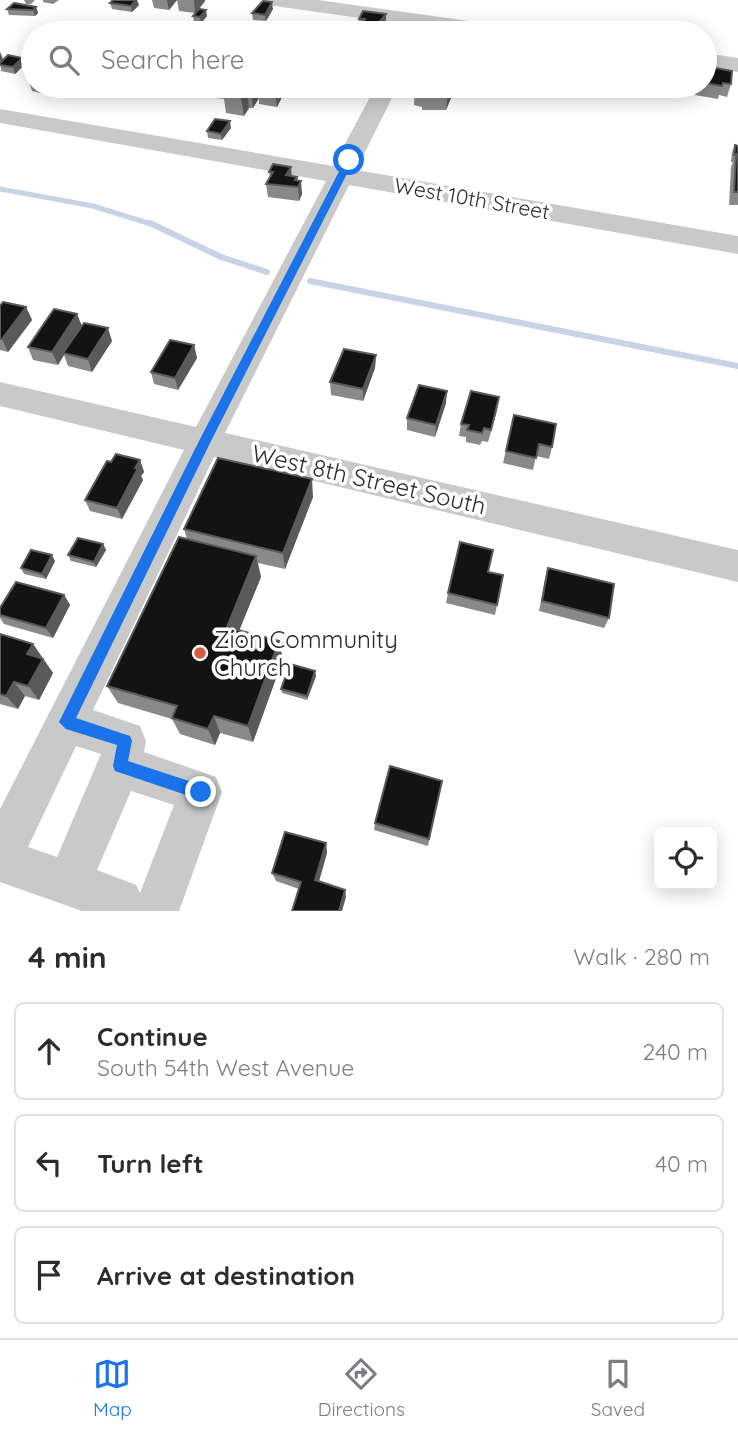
<!DOCTYPE html>
<html lang="en">
<head>
<meta charset="utf-8">
<style>
	body { margin:0; font-family:Quicksand,sans-serif; background:#f2f2f3; color:#2b2b33 }
	.controls { position:absolute; right:21px; bottom:21px; display:grid; overflow:hidden; border-radius:10px; box-shadow:0 4px 18px #0003 }
	.controls button { width:63px; height:63px; display:grid; place-items:center; padding:0; border:0; border-bottom:2px solid #e1e1e2; background:#fff; color:#2b2b33; font:35px sans-serif }
	.stop { position:absolute; width:21px; height:21px; margin:-16px; border:5px solid #1a73e8; border-radius:50%; background:#fff }
	.stop.end { background:#1a73e8; border-color:#fff; box-shadow:0 2px 7px #0008 }
	.list { margin:0; padding:0; list-style:none }
	h2 { display:flex; justify-content:space-between; align-items:center; height:91px; margin:0; padding:0 28px; font-size:30px }
	h2 small { font-size:23px; font-weight:400; color:#7c7c81 }
	.list li { display:grid; grid-template-columns:46px 1fr auto; gap:21px; align-items:center; box-sizing:border-box; height:98px; margin:0 14px 14px; padding:0 14px; border:2px solid #e1e1e2; border-radius:10px }
	.list b { display:block; font-size:26px; white-space:nowrap }
	.list p { margin:0; font-size:23px; white-space:nowrap; color:#7c7c81 }
	.list em { font-size:23px; font-style:normal; color:#7c7c81 }
	.icon { flex:none; width:38px; height:38px; fill:none; stroke:currentColor; stroke-width:2; stroke-linecap:round; stroke-linejoin:round }
	.map { position:relative; flex:none; width:738px; height:911px; overflow:hidden }
	.search { position:absolute; background:#fff; box-shadow:0 4px 18px #0003; left:21px; right:21px; top:21px; height:77px; display:flex; align-items:center; gap:18px; box-sizing:border-box; padding:0 24px; border-radius:38px; color:#7c7c81; font-size:26px }
	.sheet { height:427px; background:#fff }
	nav { display:flex; justify-content:space-around; align-items:center; box-sizing:border-box; height:98px; border-top:2px solid #e1e1e2; background:#fff; font-size:19px; color:#7c7c81 }
	nav a { display:grid; justify-items:center; gap:4px }
	nav .on { color:#1a73e8 }
	.map>svg:first-child { display:block }
	.lines { fill:none; stroke-linecap:round; stroke-linejoin:round }
	.stream-far1 { stroke:#c8d3e6; stroke-width:5 }
	.stream { stroke:#c8d3e6; stroke-width:6 }
	.minor { fill:#c9c9c9; fill-rule:evenodd }
	.wall { fill:#898989 }
	.shaded-wall { fill:#5a5a5a }
	.building { fill:#131313; stroke:#5a5a5a; stroke-width:2 }
	.route { fill:#1a73e8 }
	.poi-dot { fill:#d25a3e; stroke:#fff; stroke-width:2.5 }
	.labels { text-anchor:middle; dominant-baseline:central; stroke-width:7; stroke-linejoin:round; paint-order:stroke }
	.far-street-label { font-size:21px; fill:#2c2c2c; stroke:#fff }
	.street-label { font-size:24px; fill:#2c2c2c; stroke:#fff }
	.poi-label { font-size:24px; fill:#2c2c2c; stroke:#fff; text-anchor:start }
</style>
</head>
<body>
<div class="map">
<svg width="738" height="911" viewBox="0 0 738 911">
	<rect width="100%" height="100%" fill="#fff"/>
	<g class="lines">
		<path class="stream-far1" d="M0 189 93 206 154 225"/>
		<path class="stream" d="M150 223 221 257 267 272
			M310 281 738 366"/>
		<path class="minor" d="M264 0H318L511 27 518 29 522 33H468L274 6 267 4Z
			M705 53 738 58V72L705 66Z
			M376 86H398L356 170 738 236V254L349 185 225 433 738 550V582L214 457 93 710 140 726 146 741 144 752 216 777 222 792 179 911H82L0 882V809L184 450 0 406V382L196 427 326 181 0 123V109L333 166ZM76 746 101 754 57 857 28 847ZM131 791 174 805 140 893 136 885 97 870Z"/>
	</g>
	<path class="wall" d="M24 0H35L31 4H26Z
		M43 0H59L53 4 43 2Z
		M152 0H205V1L198 11 207 16 201 23 194 22 193 16 195 13 179 11 177 0 169 10 154 8Z
		M110 3 139 5 132 12 112 9Z
		M36 7 38 13 35 16 9 15 7 9Z
		M273 9 266 21 253 20 252 13Z
		M386 14V26L380 33H363V32L359 31V19Z
		M0 52 3 60 22 58 25 64 15 74 1 71Z
		M705 66 731 84 727 97 719 95 718 99 695 95 696 86H705Z
		M33 74V86H75L62 98 32 91 28 79Z
		M213 86H281L282 97 277 107 259 104V98L253 108H249L244 116 226 113 224 99 215 98Z
		M415 86H456L446 110H422V107L414 105Z
		M668 86H690L687 94 667 91Z
		M231 128 222 140 208 138 207 131Z
		M735 145 738 146V205H729L731 167 733 162H731L732 152Z
		M269 172 297 177 302 194 299 201 268 197 266 184 270 178Z
		M0 306 26 307 32 320 8 352 0 350Z
		M82 326 112 341 92 372 68 366 64 355 58 365 33 360 28 347Z
		M194 345 197 358 178 390 154 384 151 372Z
		M376 355 375 368 363 401 331 395 330 382Z
		M446 403 435 437 407 430V418Z
		M497 410 488 442 482 441 480 445 466 442V437L459 436 461 424Z
		M514 415 552 447 549 459 536 456 533 470 503 463Z
		M140 460 144 472 141 476 143 480 122 519 90 511 85 500 111 462Z
		M313 497 285 569 258 563 261 577 239 630 283 659 253 742 220 733 215 745 180 734 172 719 118 703 107 686 187 539 184 529Z
		M103 544 106 550 96 567 71 561 68 555Z
		M55 561 46 579 24 574 21 568Z
		M548 568 609 618 604 628 539 611 545 579Z
		M488 572 503 575 495 615 446 603 448 593Z
		M64 595 70 605 53 638 4 624 0 618V608Z
		M0 634 33 644 53 673 39 700 25 696 18 709 0 704Z
		M316 676 307 700 282 693 281 689Z
		M442 781 428 846 374 830 375 823Z
		M326 843 327 853 319 881 346 897 299 889 276 881 272 873Z"/>
	<path class="shaded-wall" d="M136 0H137L139 5 132 12 131 6Z
		M167 0H177L169 10Z
		M194 0H205V1L195 13Z
		M272 2 273 9 266 21 265 15Z
		M36 7 38 13 35 16 33 10Z
		M206 10 207 16 201 23 200 17Z
		M386 14V26L380 33H377V25Z
		M0 52 5 64 0 65Z
		M22 58 25 64 15 74 13 67Z
		M59 86H75L62 98Z
		M253 86H257L259 98 253 108 251 90Z
		M276 86H281L282 97 277 107 275 88Z
		M450 86H456L446 110 448 92Z
		M247 89 249 108 244 116 241 97Z
		M230 121 231 128 222 140 221 134Z
		M291 167 292 180 287 188 286 175Z
		M297 177 298 187 301 181 302 194 299 201 298 187 295 180Z
		M26 307 32 320 8 352 2 339Z
		M77 314 82 326 63 353 64 355 58 365 52 352Z
		M108 328 112 341 92 372 88 359Z
		M194 345 197 358 178 390 175 378Z
		M376 355 375 368 363 401V389Z
		M447 391 446 403 435 437 436 425Z
		M499 397 497 410 488 442 491 430Z
		M140 460 144 472 141 476 143 480 122 519 117 508Z
		M312 479 313 497 285 569 283 553Z
		M103 544 106 550 96 567 94 562Z
		M52 555 55 561 46 579 42 574Z
		M256 556 261 577 233 646 227 627Z
		M64 595 70 605 53 638 46 628Z
		M279 641 283 659 253 742 248 726Z
		M33 644 53 673 39 700 28 686 27 654Z
		M315 671 316 676 307 700V696Z
		M14 682 25 696 18 709 6 696Z
		M214 716 220 733 215 745 208 729Z
		M326 843 327 853 317 888 315 880Z
		M345 890 346 897 342 911H339Z"/>
	<path class="building" d="M113 0H136L131 6 110 3Z
		M263 1 272 2 265 15 252 13Z
		M14 3 36 7 33 10 7 9Z
		M199 9 206 10 200 17 193 16Z
		M363 11 386 14 377 25 363 23 365 19H359Z
		M438 22 484 31V33H433V26Z
		M8 55 22 58 13 67 0 65V63Z
		M705 66 732 71 731 84 723 83 722 86 705 83Z
		M229 86H253L251 90 247 89 241 97 224 94Z
		M260 86H276L275 88Z
		M415 86H450L448 92 423 91 424 88 415 87Z
		M215 119 230 121 221 134 207 131Z
		M735 145 738 146V154H736V156L734 155Z
		M736 154H738V192H734Z
		M273 164 291 167 286 175 297 177 295 180 301 181 298 187 266 184 273 172H269Z
		M3 302 26 307 2 339H0V306Z
		M54 309 77 314 52 352 28 347Z
		M84 323 108 328 88 359 63 353Z
		M170 340 194 345 175 378 151 372Z
		M344 349 376 355 363 389 330 382Z
		M419 385 447 391 436 425 407 418Z
		M471 391 499 397 491 430 484 428 482 433 467 430 469 425 461 424Z
		M514 415 556 424 552 447 539 444 536 458 506 451Z
		M116 454 140 460 135 468H138L117 508 85 500 107 461 111 462Z
		M218 458 312 479 283 553 184 529Z
		M179 537 256 556 227 627 279 641 248 726 214 716 208 729 172 718 177 706 107 686Z
		M78 538 103 544 94 562 68 555Z
		M460 542 493 550 488 572 503 575 497 605 448 593Z
		M31 550 52 555 42 574 21 568Z
		M548 568 614 584 609 618 542 601Z
		M16 582 64 595 46 628 0 615V608Z
		M0 634 33 644 27 654 43 659 28 686 14 682 6 696 0 694Z
		M290 664 315 671 307 696 281 689Z
		M390 766 442 781 429 839 375 823Z
		M285 832 326 843 315 880 345 890 339 911H292L301 882 272 873Z"/>
	<path class="route" d="M349 157 354 160 211 441 76 718 130 736 132 741 128 761 207 787 209 792 207 797 201 800 115 771 113 766 117 745 66 729 59 722 199 441 345 160Z"/>
	<circle class="poi-dot" cx="200" cy="653" r="7"/>
	<g class="labels">
		<g class="far-street-label">
			<text transform="translate(472 198) rotate(10)">West 10th Street</text>
		</g>
		<g class="street-label">
			<text transform="translate(369 479) rotate(13)">West 8th Street South</text>
		</g>
		<g class="poi-label">
			<text x="214" y="639">Zion Community<tspan x="214" dy="28">Church</tspan></text>
		</g>
	</g>
</svg>
<div class="controls">
<button><svg class="icon" aria-label="locate" viewBox="0 0 24 24"><circle cx="12" cy="12" r="6"/><path d="M12 2v4M12 18v4M2 12h4M18 12h4"/></svg></button>
</div>
<div class="stop" style="left:349px;top:160px"></div>
<div class="stop end" style="left:201px;top:792px"></div>
<div class="search"><svg class="icon" aria-label="search" viewBox="0 0 24 24"><circle cx="10" cy="10" r="6"/><path d="M15 15l6 6"/></svg>Search here</div>
</div>
<section class="sheet">
<h2>4 min<small>Walk · 280 m</small></h2>
<ul class="list">
<li><svg class="icon" aria-label="ahead" viewBox="0 0 24 24"><path d="M12 20V5M6 11l6-6 6 6"/></svg><div><b>Continue</b><p>South 54th West Avenue</p></div><em>240 m</em></li>
<li><svg class="icon" aria-label="left" viewBox="0 0 24 24"><path d="M17 20v-9H6M10 6l-5 5 5 5"/></svg><div><b>Turn left</b></div><em>40 m</em></li>
<li><svg class="icon" aria-label="arrive" viewBox="0 0 24 24"><path d="M6 21V4h12l-3 4 3 4H6"/></svg><div><b>Arrive at destination</b></div></li>
</ul>
</section>
<nav>
<a class="on"><svg class="icon" aria-label="map" viewBox="0 0 24 24"><path d="M3 6l6-2 6 2 6-2v14l-6 2-6-2-6 2zM9 4v14M15 6v14"/></svg>Map</a>
<a><svg class="icon" aria-label="directions" viewBox="0 0 24 24"><path d="M12 3l9 9-9 9-9-9zM9 14v-3h6M13 9l2 2-2 2"/></svg>Directions</a>
<a><svg class="icon" aria-label="saved" viewBox="0 0 24 24"><path d="M7 4h10v16l-5-4-5 4z"/></svg>Saved</a>
</nav>
</body>
</html>
